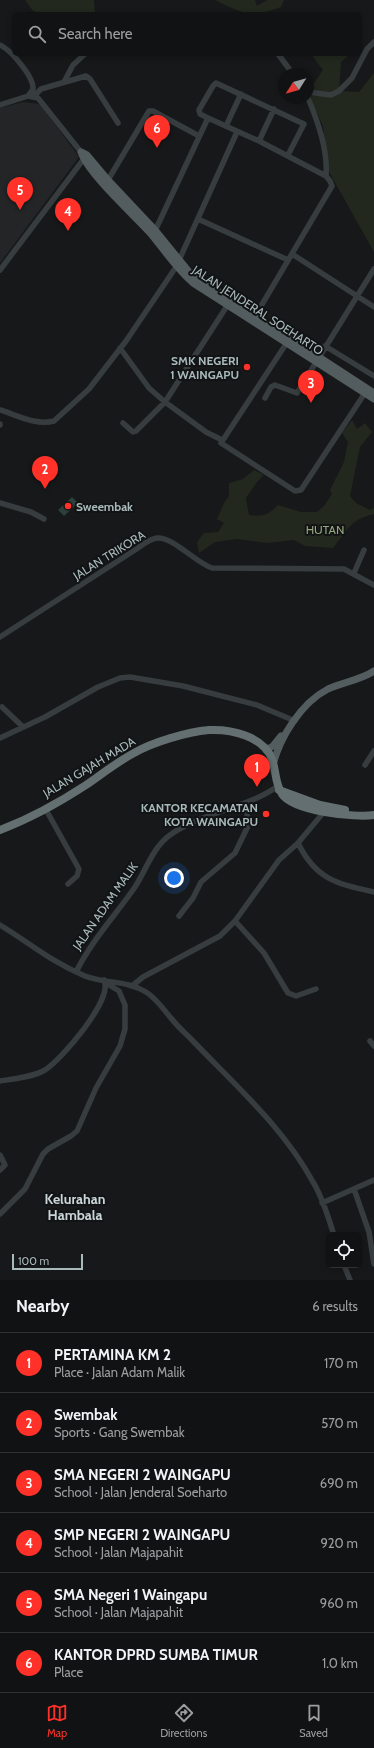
<!DOCTYPE html>
<html lang="en">
<head>
<meta charset="utf-8">
<style>
	body { margin:0; font-family:Cabin,sans-serif; background:#1e2021; color:#f1f3f6 }
	.controls { position:absolute; right:12px; bottom:12px; display:grid; overflow:hidden; border-radius:6px; box-shadow:0 2px 6px #0003 }
	.controls button { width:36px; height:36px; display:grid; place-items:center; padding:0; border:0; border-bottom:1px solid #303233; background:#111213; color:#f1f3f6; font:20px sans-serif }
	.compass { position:absolute; left:278px; top:68px; width:36px; height:36px; border-radius:50%; background:#111213; box-shadow:0 2px 6px #0003; rotate:233deg }
	.scale { position:absolute; left:12px; bottom:10px; width:71px; box-sizing:border-box; padding-left:4px; border:2px solid #a8b9ba; border-top:0; font-size:11px; line-height:14px; white-space:nowrap; color:#a8b9ba; -webkit-text-stroke:3px #121314; paint-order:stroke }
	.you { position:absolute; left:174px; top:878px; width:14px; height:14px; margin:-10px; border:3px solid #fff; border-radius:50%; background:#1a73e8; box-shadow:0 0 0 6px #1a73e833 }
	.badge { display:grid; place-items:center; width:26px; height:26px; border-radius:50%; background:#ff3129; color:#fff; font-size:13px; font-weight:700 }
	.pin { position:absolute; translate:-50% -33px; filter:drop-shadow(0 1px 2px #0008) }
	.pin::after { content:''; position:absolute; top:21px; width:14px; height:12px; background:inherit; clip-path:polygon(0 0,100% 0,50% 100%) }
	.list { margin:0; padding:0; list-style:none }
	h2 { display:flex; justify-content:space-between; align-items:center; height:52px; margin:0; padding:0 16px; font-size:17px }
	h2 small { font-size:13px; font-weight:400; color:#9c9ea0 }
	.list li { display:grid; grid-template-columns:26px 1fr auto; gap:12px; align-items:center; box-sizing:border-box; height:60px; padding:0 16px; border-top:1px solid #303233 }
	.list b { display:block; font-size:15px; white-space:nowrap }
	.list p { margin:0; font-size:13px; white-space:nowrap; color:#9c9ea0 }
	.list em { font-size:13px; font-style:normal; color:#9c9ea0 }
	.icon { flex:none; width:22px; height:22px; fill:none; stroke:currentColor; stroke-width:2; stroke-linecap:round; stroke-linejoin:round }
	.map { position:relative; flex:none; width:374px; height:1280px; overflow:hidden }
	.search { position:absolute; background:#111213; box-shadow:0 2px 6px #0003; left:12px; right:12px; top:12px; height:44px; display:flex; align-items:center; gap:10px; box-sizing:border-box; padding:0 14px; border-radius:6px; color:#9c9ea0; font-size:15px }
	.sheet { height:412px; background:#111213 }
	nav { display:flex; justify-content:space-around; align-items:center; box-sizing:border-box; height:56px; border-top:1px solid #303233; background:#111213; font-size:11px; color:#9c9ea0 }
	nav a { display:grid; justify-items:center; gap:2px }
	nav .on { color:#ff3129 }
	.map>svg:first-child { display:block }
	.built { fill:#232526 }
	.green { fill:#22281e }
	.water { fill:#2b3f3b }
	.lines { fill:none; stroke-linecap:round; stroke-linejoin:round }
	.minor { stroke:#373d3f; stroke-width:5.5 }
	.major { stroke:#535c5e; stroke-width:7 }
	.highway { stroke:#636f70; stroke-width:8 }
	.poi-dot { fill:#ff3129; stroke:#121314; stroke-width:1.5 }
	.labels { text-anchor:middle; dominant-baseline:central; stroke-width:4; stroke-linejoin:round; paint-order:stroke }
	.street-label { font-size:12px; fill:#a8b9ba; stroke:#121314 }
	.poi-label { font-size:12px; font-weight:bold; fill:#a8b9ba; stroke:#121314; text-anchor:end }
	.park-label { font-size:12px; fill:#95a77d; stroke:#121314 }
	.quarter-label { font-size:14px; font-weight:bold; fill:#c9d5d6; stroke:#121314 }
</style>
</head>
<body>
<div class="map">
<svg width="374" height="1280" viewBox="0 0 374 1280">
	<rect width="100%" height="100%" fill="#171819"/>
	<path class="built" d="M23 102 40 104 79 157 0 263V108Z"/>
	<path class="green" d="M25 0H94L95 14H41L33 11Z
		M215 0H255L257 6 267 0H284L281 7C250 18 244 14 215 0Z
		M311 54H345L347 57 341 62 339 91 359 92 374 73V252L328 170 323 126 308 94V91L323 70Z
		M352 420 357 429 365 423 372 432 360 447 350 496 356 503 370 510 374 508V514C349 520 348 530 333 548L305 546 294 540 268 543 237 539 215 542 199 553 197 542 204 533 218 532 224 523 217 519 224 503 229 496V483L243 479 254 470 264 475 257 482 246 498 249 515C262 517 269 515 278 505L301 512H317L324 506 332 494 330 490 344 462 348 442 342 433Z"/>
	<path class="water" d="M72 497 78 503 64 516 58 510Z"/>
	<g class="lines">
		<path class="minor" d="M0 45C11 50 34 77 33 89L28 96
			M278 54 293 74
			M64 82 73 65 85 54
			M308 92 331 95 339 91 352 78 367 49 374 42
			M34 96 41 89 86 76 90 79 118 123
			M308 98C318 122 328 150 326 176
			M0 105 28 96 38 98 81 152
			M208 118 200 114 199 110 213 86 216 83 304 124 288 155
			M226 126 241 94
			M259 141 274 109
			M108 180 149 111H153L199 136
			M198 219 288 260
			M154 233 208 118 259 141 326 176 330 181 332 186 254 318
			M292 254 374 307
			M0 270 86 156
			M286 344 221 443 295 491 301 490 365 393
			M325 346 374 376
			M120 348 149 388 165 402 227 306
			M265 398 271 387 275 385 297 393 374 269
			M0 410C17 415 36 426 54 421L89 389 126 341 176 267 237 132
			M123 423 133 432 136 431 165 402 206 432 222 440
			M0 424V425
			M0 503 31 512 44 519
			M354 573 364 550
			M0 637 135 550C141 546 149 539 157 538 172 536 196 563 212 568L344 569 374 585
			M2 707 23 727
			M0 738 45 717 98 687 120 678 130 677 183 686 257 705 295 721
			M365 765 374 751
			M45 808 79 869 77 876 68 884
			M298 843C316 880 338 884 374 892
			M179 916 193 898 201 882 235 853 249 824 245 803
			M235 921 264 953 288 993 296 996 316 989
			M0 925C30 943 51 962 85 976 105 984 127 980 146 992 156 998 163 1009 171 1018 177 1026 185 1033 192 1040 234 1084 283 1127 313 1182 323 1198 328 1217 334 1235
			M76 972C92 940 115 916 135 887 146 870 153 847 170 835 202 812 246 809 278 786
			M132 986 143 977 220 936 235 921 279 860 298 843 323 813
			M370 1041 374 1046
			M0 1081C14 1079 33 1077 45 1070 61 1060 114 999 104 980
			M0 1155 5 1165 0 1170
			M354 1189 369 1232 374 1264
			M322 1203 374 1180
			M0 1214 25 1189 43 1154 48 1149 71 1136 77 1131 96 1088 120 1046 125 1029V1005L119 991 106 983
			M344 1265 350 1280"/>
		<path class="major" d="M81 152C88 174 134 215 151 234 165 251 176 268 193 283L374 399
			M81 152 87 155 108 180 155 230 190 273 374 393
			M266 750 273 746 281 736
			M273 765C280 737 301 703 328 689 343 682 361 680 374 671"/>
		<path class="highway" d="M279 790 320 805 345 810
			M0 830C29 819 60 802 86 785 102 774 117 762 134 753 153 742 187 732 209 730 231 729 263 736 272 759 276 770 275 784 282 794 293 811 355 818 374 815"/>
	</g>
	<g class="poi-dot">
		<circle cx="247" cy="367" r="4"/>
		<circle cx="68" cy="506" r="4"/>
		<circle cx="266" cy="814" r="4"/>
	</g>
	<g class="labels">
		<g class="street-label">
			<text transform="translate(258 310) rotate(33)">JALAN JENDERAL SOEHARTO</text>
			<text transform="translate(109 555) rotate(-32)">JALAN TRIKORA</text>
			<text transform="translate(89 767) rotate(-31)">JALAN GAJAH MADA</text>
			<text transform="translate(105 906) rotate(-55)">JALAN ADAM MALIK</text>
		</g>
		<g class="poi-label">
			<text x="239" y="360">SMK NEGERI<tspan x="239" dy="14">1 WAINGAPU</tspan></text>
			<text x="76" y="506" text-anchor="start">Sweembak</text>
			<text x="258" y="807">KANTOR KECAMATAN<tspan x="258" dy="14">KOTA WAINGAPU</tspan></text>
		</g>
		<g class="park-label">
			<text x="325" y="529">HUTAN</text>
		</g>
		<g class="quarter-label">
			<text x="75" y="1199">Kelurahan<tspan x="75" dy="16">Hambala</tspan></text>
		</g>
	</g>
</svg>
<div class="controls">
<button><svg class="icon" aria-label="locate" viewBox="0 0 24 24"><circle cx="12" cy="12" r="6"/><path d="M12 2v4M12 18v4M2 12h4M18 12h4"/></svg></button>
</div>
<svg class="compass" viewBox="-18 -18 36 36"><path d="M0-13l5 13h-10z" fill="#e53935"/><path d="M0 13l5-13h-10z" fill="#9c9ea0"/></svg>
<div class="scale">100 m</div>
<div class="you"></div>
<div class="pin badge" style="left:257px;top:787px">1</div>
<div class="pin badge" style="left:45px;top:489px">2</div>
<div class="pin badge" style="left:311px;top:403px">3</div>
<div class="pin badge" style="left:68px;top:231px">4</div>
<div class="pin badge" style="left:20px;top:210px">5</div>
<div class="pin badge" style="left:157px;top:148px">6</div>
<div class="search"><svg class="icon" aria-label="search" viewBox="0 0 24 24"><circle cx="10" cy="10" r="6"/><path d="M15 15l6 6"/></svg>Search here</div>
</div>
<section class="sheet">
<h2>Nearby<small>6 results</small></h2>
<ul class="list">
<li><span class="badge">1</span><div><b>PERTAMINA KM 2</b><p>Place · Jalan Adam Malik</p></div><em>170 m</em></li>
<li><span class="badge">2</span><div><b>Swembak</b><p>Sports · Gang Swembak</p></div><em>570 m</em></li>
<li><span class="badge">3</span><div><b>SMA NEGERI 2 WAINGAPU</b><p>School · Jalan Jenderal Soeharto</p></div><em>690 m</em></li>
<li><span class="badge">4</span><div><b>SMP NEGERI 2 WAINGAPU</b><p>School · Jalan Majapahit</p></div><em>920 m</em></li>
<li><span class="badge">5</span><div><b>SMA Negeri 1 Waingapu</b><p>School · Jalan Majapahit</p></div><em>960 m</em></li>
<li><span class="badge">6</span><div><b>KANTOR DPRD SUMBA TIMUR</b><p>Place</p></div><em>1.0 km</em></li>
</ul>
</section>
<nav>
<a class="on"><svg class="icon" aria-label="map" viewBox="0 0 24 24"><path d="M3 6l6-2 6 2 6-2v14l-6 2-6-2-6 2zM9 4v14M15 6v14"/></svg>Map</a>
<a><svg class="icon" aria-label="directions" viewBox="0 0 24 24"><path d="M12 3l9 9-9 9-9-9zM9 14v-3h6M13 9l2 2-2 2"/></svg>Directions</a>
<a><svg class="icon" aria-label="saved" viewBox="0 0 24 24"><path d="M7 4h10v16l-5-4-5 4z"/></svg>Saved</a>
</nav>
</body>
</html>
